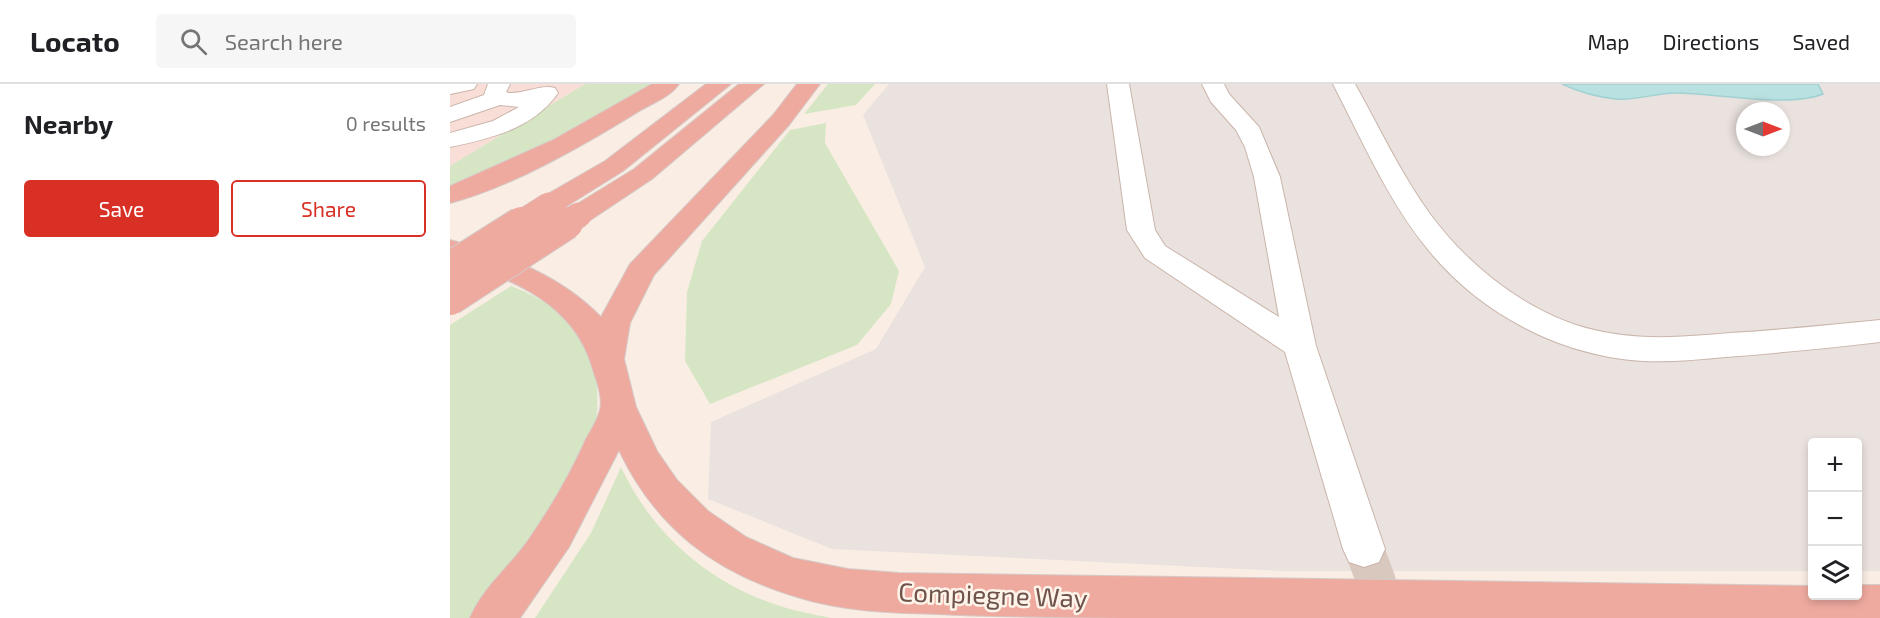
<!DOCTYPE html>
<html lang="en">
<head>
<meta charset="utf-8">
<style>
	body { margin:0; font-family:"Exo 2",sans-serif; background:#f6f6f6; color:#202124 }
	.controls { position:absolute; right:18px; bottom:18px; display:grid; overflow:hidden; border-radius:6px; box-shadow:0 3px 9px #0003 }
	.controls button { width:54px; height:54px; display:grid; place-items:center; padding:0; border:0; border-bottom:2px solid #e0e0e0; background:#fff; color:#202124; font:30px sans-serif }
	.compass { position:absolute; left:1286px; top:18px; width:54px; height:54px; border-radius:50%; background:#fff; box-shadow:0 3px 9px #0003; rotate:90deg }
	.list { margin:0; padding:0; list-style:none }
	h2 { display:flex; justify-content:space-between; align-items:center; height:78px; margin:0; padding:0 24px; font-size:26px }
	h2 small { font-size:20px; font-weight:400; color:#757577 }
	.actions { display:flex; gap:12px; padding:18px 24px }
	.actions a { flex:1; padding:14px 0; border:2px solid #d93025; border-radius:6px; text-align:center; font-size:21px; color:#d93025 }
	.actions .main { background:#d93025; color:#fff }
	.icon { flex:none; width:33px; height:33px; fill:none; stroke:currentColor; stroke-width:2; stroke-linecap:round; stroke-linejoin:round }
	.map { position:relative; flex:none; width:1430px; height:534px; overflow:hidden }
	header { display:flex; align-items:center; gap:36px; box-sizing:border-box; height:84px; padding:0 30px; background:#fff; border-bottom:2px solid #e0e0e0 }
	header strong { font-size:28px }
	nav { display:flex; gap:33px; margin-inline-start:auto; font-size:21px }
	.search { width:420px; height:54px; background:#f6f6f6; display:flex; align-items:center; gap:15px; box-sizing:border-box; padding:0 21px; border-radius:6px; color:#757577; font-size:22px }
	main { display:flex }
	aside { flex:1; background:#fff }
	.map>svg:first-child { display:block }
	.commercial { fill:#f9ded8 }
	.industrial { fill:#eae2de; fill-rule:evenodd }
	.green { fill:#d6e6c4 }
	.water { fill:#bae1e1; stroke:#a1d1d2; stroke-width:1.5 }
	.lines { fill:none; stroke-linecap:round; stroke-linejoin:round }
	.minor-tunnel { stroke:#d8c8be; stroke-width:39; stroke-dasharray:39 20; stroke-linecap:butt }
	.minor-casing { stroke:#cab5ab; stroke-width:2 }
	.highway-casing { stroke:#d4ccc9; stroke-width:2 }
	.minor { fill:#fff; fill-rule:evenodd }
	.highway { fill:#efaaa0; fill-rule:evenodd }
	.highway-bridge-far1-casing { stroke:#d4ccc9; stroke-width:26; stroke-linecap:butt }
	.highway-bridge-casing { stroke:#d4ccc9; stroke-width:34; stroke-linecap:butt }
	.highway-bridge-far1 { stroke:#efaaa0; stroke-width:25 }
	.highway-bridge { stroke:#efaaa0; stroke-width:32 }
	.labels { text-anchor:middle; dominant-baseline:central; stroke-width:5; stroke-linejoin:round; paint-order:stroke }
	.near-street-label { font-size:26px; fill:#70544c; stroke:#fdf3e9 }
</style>
</head>
<body>
<header>
<strong>Locato</strong>
<div class="search"><svg class="icon" aria-label="search" viewBox="0 0 24 24"><circle cx="10" cy="10" r="6"/><path d="M15 15l6 6"/></svg>Search here</div>
<nav><a>Map</a><a>Directions</a><a>Saved</a></nav>
</header>
<main>
<aside>
<h2>Nearby<small>0 results</small></h2>
<ul class="list">
</ul>
<div class="actions"><a class="main">Save</a><a>Share</a></div>
</aside>
<div class="map">
<svg width="1430" height="534" viewBox="0 0 1430 534">
	<rect width="100%" height="100%" fill="#faeee4"/>
	<path class="commercial" d="M0 0H135L0 82Z"/>
	<path class="industrial" d="M439 0H1430V487H1408V358H1362V487H831L382 465 258 415 261 338 426 265 475 183 413 31ZM1295 27H1331V63H1295Z"/>
	<path class="green" d="M135 0H209L90 66 0 106V82Z
		M378 0H425L406 21 354 30Z
		M376 39 375 59 449 187 441 220 407 261 260 320 235 277 237 208 252 157 340 46Z
		M61 202C135 230 157 276 144 353L35 534H0V241Z
		M171 383C202 449 257 498 327 521 344 527 363 530 381 534H85L141 449Z"/>
	<path class="water" d="M1112 0H1368L1373 10C1338 24 1266 9 1225 9 1206 9 1185 17 1166 15 1147 13 1129 8 1112 0Z"/>
	<g class="lines">
		<path class="minor-tunnel" d="M914 465 940 534"/>
		<defs>
			<path id="minor" d="M0 0H27L24 5 0 10Z
				M38 0H60L56 8 59 9C75 10 90 0 105 4L108 9C83 45 41 54 0 63V49L43 37 69 23 50 21 0 38V23L34 11Z
				M657 0H679L705 146 715 162 829 233 804 93 795 63 786 46 761 18 752 0H774L779 10 809 43 830 93 866 262 935 465 929 478 914 483 899 478 893 465 835 268 695 174 677 146Z
				M883 0H905C929 43 951 90 980 130 1019 183 1080 231 1144 246 1189 257 1235 253 1280 249 1330 246 1380 241 1430 236V258C1379 264 1327 269 1276 273 1242 276 1206 280 1172 275 1093 264 1020 221 972 158 935 110 911 54 883 0Z"/>
			<path id="highway" d="M202 0H229C221 12 203 19 191 26 136 60 62 103 0 119V102L103 56Z
				M256 0H281L173 87 109 127 99 129 89 127 85 121 89 115 155 77Z
				M289 0H314L202 95 139 137 129 139 119 137 115 131 119 125 184 85Z
				M347 0H370L339 41 204 191 180 239 174 275 186 323 207 367 227 396 258 427 296 453 343 474 398 485 449 489 1362 502V512H1408V501H1430V534C1177 534 924 534 671 534 609 533 547 533 485 530 438 529 392 527 347 513 264 488 206 444 169 366L119 463 70 534H20C32 505 59 483 77 458 100 425 120 391 136 355 141 346 147 337 150 326 153 314 147 298 143 286 125 219 61 194 0 175V156C56 171 110 191 151 233L180 180 323 31Z"/>
		</defs>
		<use href="#minor" class="minor-casing"/>
		<use href="#highway" class="highway-casing"/>
		<use href="#minor" class="minor"/>
		<use href="#highway" class="highway"/>
		<defs>
			<path id="highway-bridge-far1" d="M69 140 99 121
				M115 140 129 131"/>
			<path id="highway-bridge" d="M0 184 71 139
				M0 215 117 139"/>
		</defs>
		<use href="#highway-bridge-far1" class="highway-bridge-far1-casing"/>
		<use href="#highway-bridge" class="highway-bridge-casing"/>
		<use href="#highway-bridge-far1" class="highway-bridge-far1"/>
		<use href="#highway-bridge" class="highway-bridge"/>
	</g>
	<g class="labels">
		<g class="near-street-label">
			<text transform="translate(543 510) rotate(2)">Compiegne Way</text>
		</g>
	</g>
</svg>
<div class="controls">
<button>+</button>
<button>−</button>
<button><svg class="icon" aria-label="layers" viewBox="0 0 24 24"><path d="M12 4l9 5-9 5-9-5zM3 14l9 5 9-5"/></svg></button>
</div>
<svg class="compass" viewBox="-18 -18 36 36"><path d="M0-13l5 13h-10z" fill="#e53935"/><path d="M0 13l5-13h-10z" fill="#757577"/></svg>
</div>
</main>
</body>
</html>
